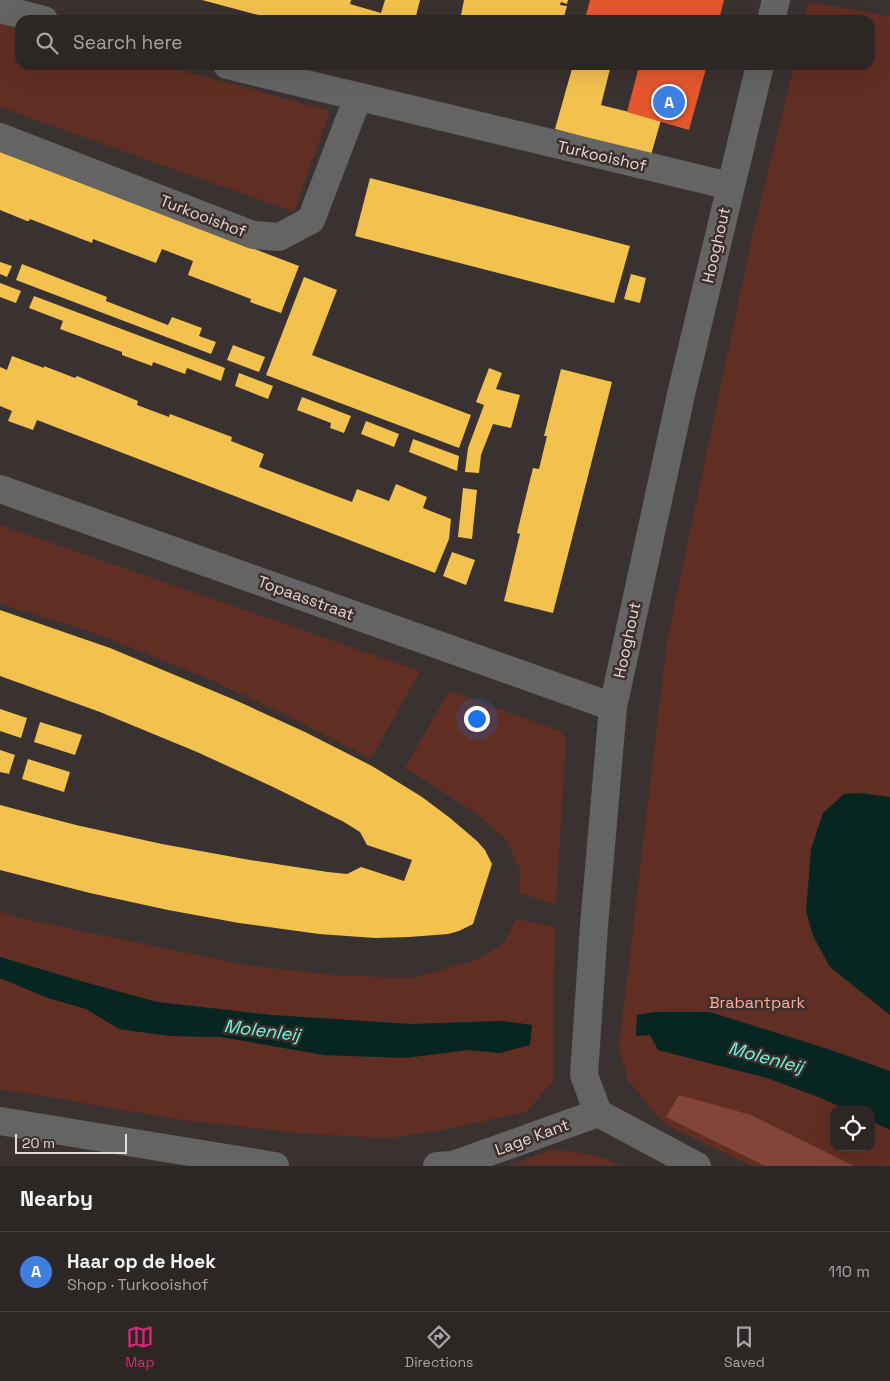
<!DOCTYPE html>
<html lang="en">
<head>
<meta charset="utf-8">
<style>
	body { margin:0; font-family:"Space Grotesk",sans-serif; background:#383231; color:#f1f3f6 }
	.controls { position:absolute; right:15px; bottom:15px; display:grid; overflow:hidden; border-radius:10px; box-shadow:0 5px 20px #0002 }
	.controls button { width:45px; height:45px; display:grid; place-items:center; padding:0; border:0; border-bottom:1px solid #484341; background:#2c2624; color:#f1f3f6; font:25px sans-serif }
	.scale { position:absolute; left:15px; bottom:12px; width:112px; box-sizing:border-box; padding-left:5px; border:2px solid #e3d9d7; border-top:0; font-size:14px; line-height:18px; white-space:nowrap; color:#e3d9d7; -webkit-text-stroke:4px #3e2f2c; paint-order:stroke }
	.you { position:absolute; left:476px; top:718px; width:18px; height:18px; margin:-12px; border:4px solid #fff; border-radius:50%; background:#1a73e8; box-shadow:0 0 0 8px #1a73e833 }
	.badge { display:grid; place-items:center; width:32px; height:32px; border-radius:50%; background:#db2777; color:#fff; font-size:16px; font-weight:700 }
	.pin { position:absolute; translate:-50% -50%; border:2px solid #fff; box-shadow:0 1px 5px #0006 }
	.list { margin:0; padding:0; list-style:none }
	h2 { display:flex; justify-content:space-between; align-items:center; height:65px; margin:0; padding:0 20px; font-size:21px }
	h2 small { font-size:16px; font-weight:400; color:#a6a5a6 }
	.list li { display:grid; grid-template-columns:32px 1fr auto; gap:15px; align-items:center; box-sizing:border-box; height:80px; padding:0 20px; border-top:1px solid #484341 }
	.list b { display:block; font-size:19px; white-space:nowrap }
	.list p { margin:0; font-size:16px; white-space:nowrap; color:#a6a5a6 }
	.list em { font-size:16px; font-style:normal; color:#a6a5a6 }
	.icon { flex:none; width:28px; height:28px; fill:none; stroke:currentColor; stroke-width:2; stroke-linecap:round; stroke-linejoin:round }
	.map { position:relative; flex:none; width:890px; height:1166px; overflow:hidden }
	.search { position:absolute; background:#2c2624; box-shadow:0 5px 20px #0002; left:15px; right:15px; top:15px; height:55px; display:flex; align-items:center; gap:12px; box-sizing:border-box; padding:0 18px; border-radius:15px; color:#a6a5a6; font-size:19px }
	.sheet { height:145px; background:#2c2624 }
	nav { display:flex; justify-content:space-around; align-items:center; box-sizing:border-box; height:70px; border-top:1px solid #484341; background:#2c2624; font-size:14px; color:#a6a5a6 }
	nav a { display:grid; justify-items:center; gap:2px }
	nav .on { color:#db2777 }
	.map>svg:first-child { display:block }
	.green { fill:#612e23; fill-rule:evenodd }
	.forest { fill:#834538 }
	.water { fill:#082621 }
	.homes { fill:#f2c14e }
	.shops { fill:#e4572e }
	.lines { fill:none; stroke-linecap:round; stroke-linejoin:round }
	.minor { stroke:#646464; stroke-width:28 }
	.labels { text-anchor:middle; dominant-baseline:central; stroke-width:5; stroke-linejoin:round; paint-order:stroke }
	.street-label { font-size:16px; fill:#e3d9d7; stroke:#3e2f2c }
	.park-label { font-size:16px; fill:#feab98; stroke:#3e2f2c }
	.water-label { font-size:18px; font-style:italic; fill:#6cfde8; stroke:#3e2f2c }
</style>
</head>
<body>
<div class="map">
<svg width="890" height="1166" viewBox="0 0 890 1166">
	<rect width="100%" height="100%" fill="#3a3230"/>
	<path class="green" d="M809 2 890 16V1166H752L664 1124 628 1080 619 1047 667 641 753 233 794 65H870V20H805ZM834 1110H871V1147H834Z
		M0 19 20 25V65H163L330 111 294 212 0 107Z
		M0 525 420 671 371 759 286 715 204 677 95 633 0 604Z
		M449 691 560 731 566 740 556 905 520 893V870L506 840 481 817 425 780 405 768Z
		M0 912 33 921 246 965 333 975 413 978 476 960 504 943 516 919 555 927 553 1080 527 1112 436 1131 389 1138 307 1134 175 1119 21 1092 0 1090V978L48 998 87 1009 119 1029 170 1036 221 1037 324 1055 405 1058 468 1050 500 1053 532 1025 502 1021 410 1024 272 1015 157 1002 77 980 0 957Z
		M550 1150C578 1152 596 1153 622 1166H509Z"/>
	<path class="forest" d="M679 1095 751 1115 854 1166H765L666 1117Z"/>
	<path class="water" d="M860 793 890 797V1015L830 967 813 936 806 911 811 849 823 813 844 794Z
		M0 957 77 980 157 1002 272 1015 410 1024 502 1021 532 1025 530 1045 500 1053 468 1050 405 1058 324 1055 221 1037 170 1036 119 1029 86 1009 48 998 0 978Z
		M655 1012H710L831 1050 890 1071V1130L871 1121V1110H847L821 1098 767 1078 658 1050 650 1035 636 1036 637 1015Z"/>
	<path class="homes" d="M202 0H351L350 4 381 13 385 0H420L415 20H277Z
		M464 0H568L567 4 561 2 560 5 567 6 563 20H482L461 15Z
		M586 15 603 19V20H585Z
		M573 65H611L601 105 661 120 651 155 555 129Z
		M0 152 299 266 281 313 250 302 251 299 188 275 193 261 162 249 156 263 93 239 92 243 30 219 29 221H27L0 210Z
		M370 178 630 246 614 303 355 236Z
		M0 262 12 266 7 277 0 274Z
		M22 264 107 297 106 301 168 325 172 317 202 328 199 336 216 342 211 354 16 280Z
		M631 274 646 278 640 303 624 299Z
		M304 277 337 290 312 355 471 415 459 448 266 375Z
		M0 283 21 291 16 303 0 297Z
		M34 296 225 368 221 381 187 368 185 374 153 362 152 366 122 355V352L60 329 63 321 29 308Z
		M233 345 265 357 259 372 227 360Z
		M12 356 44 368V366L75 378 77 376 138 401 137 405 169 417 170 414 232 437 231 441 264 454 259 467 352 502 357 489 389 501 396 484 427 497 423 508 451 519 449 539 435 573 37 420 33 430 8 421 12 411 0 406V367L7 370Z
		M489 368 502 373 496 389 520 395 511 428 493 424 481 455 479 473 465 472 468 448 484 405 476 402Z
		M561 369 612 382 553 613 504 601 520 534 517 533 525 500 533 468 539 469 547 436H544Z
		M239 373 273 386 268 399 235 386Z
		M302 397 351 416 344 433 330 428 331 423 297 410Z
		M366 421 399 434 394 447 361 434Z
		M413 439 459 456 457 471 409 452Z
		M463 488 477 490 472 539 458 537Z
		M452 552 475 560 466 585 443 576Z
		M0 610 110 648 235 700 305 732 372 766 422 797 450 818 477 841 485 850 492 864 473 924 459 931 448 934 409 937 375 938 319 934 239 923 168 910 90 893 0 870V805L76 825 162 844 250 860 328 872 347 874 361 867 404 881 412 860 367 845 360 832 344 822 271 786 197 752 100 712 0 676Z
		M0 709 27 718 21 738 0 731Z
		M40 722 82 735 75 755 34 742Z
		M0 750 15 755 9 774 0 772Z
		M28 759 70 772 64 792 22 779Z"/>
	<path class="shops" d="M590 0H724L719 20H605L586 15Z
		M621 65H707L689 130 627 112 638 70Z"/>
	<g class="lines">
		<path class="minor" d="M0 9 44 20
			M771 20 776 0
			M227 65 730 186
			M0 137 253 235 279 237 311 220 358 97
			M0 489 613 707
			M0 1121 275 1166
			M437 1166 453 1165 598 1113
			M697 1166 598 1113 584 1075 594 926 613 707 682 390 760 65"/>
	</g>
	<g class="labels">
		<g class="street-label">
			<text transform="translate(602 156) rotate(13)">Turkooishof</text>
			<text transform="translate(203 216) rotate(21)">Turkooishof</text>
			<text transform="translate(716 245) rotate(-77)">Hooghout</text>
			<text transform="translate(306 598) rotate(20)">Topaasstraat</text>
			<text transform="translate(627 640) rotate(-78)">Hooghout</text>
			<text transform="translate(532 1137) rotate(-20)">Lage Kant</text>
		</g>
		<g class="park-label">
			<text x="757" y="1002">Brabantpark</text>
		</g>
		<g class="water-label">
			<text transform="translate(262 1030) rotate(7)">Molenleij</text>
			<text transform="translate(766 1057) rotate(15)">Molenleij</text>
		</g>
	</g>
</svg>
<div class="controls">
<button><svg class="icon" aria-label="locate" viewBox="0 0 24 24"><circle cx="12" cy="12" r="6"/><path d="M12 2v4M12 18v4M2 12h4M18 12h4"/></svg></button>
</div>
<div class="scale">20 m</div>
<div class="you"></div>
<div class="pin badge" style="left:669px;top:102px;background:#3f7fe0">A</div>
<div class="search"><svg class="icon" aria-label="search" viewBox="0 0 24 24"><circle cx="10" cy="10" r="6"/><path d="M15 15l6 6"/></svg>Search here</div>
</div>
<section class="sheet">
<h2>Nearby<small></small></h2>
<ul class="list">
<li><span class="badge" style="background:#3f7fe0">A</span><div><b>Haar op de Hoek</b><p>Shop · Turkooishof</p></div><em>110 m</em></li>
</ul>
</section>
<nav>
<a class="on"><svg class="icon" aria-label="map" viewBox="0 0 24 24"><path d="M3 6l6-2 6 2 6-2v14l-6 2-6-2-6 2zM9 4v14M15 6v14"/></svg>Map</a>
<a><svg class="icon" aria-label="directions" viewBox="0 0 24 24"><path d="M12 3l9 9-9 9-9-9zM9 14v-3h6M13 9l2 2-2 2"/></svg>Directions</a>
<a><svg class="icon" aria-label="saved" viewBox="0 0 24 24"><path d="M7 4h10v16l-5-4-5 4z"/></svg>Saved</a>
</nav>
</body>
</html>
